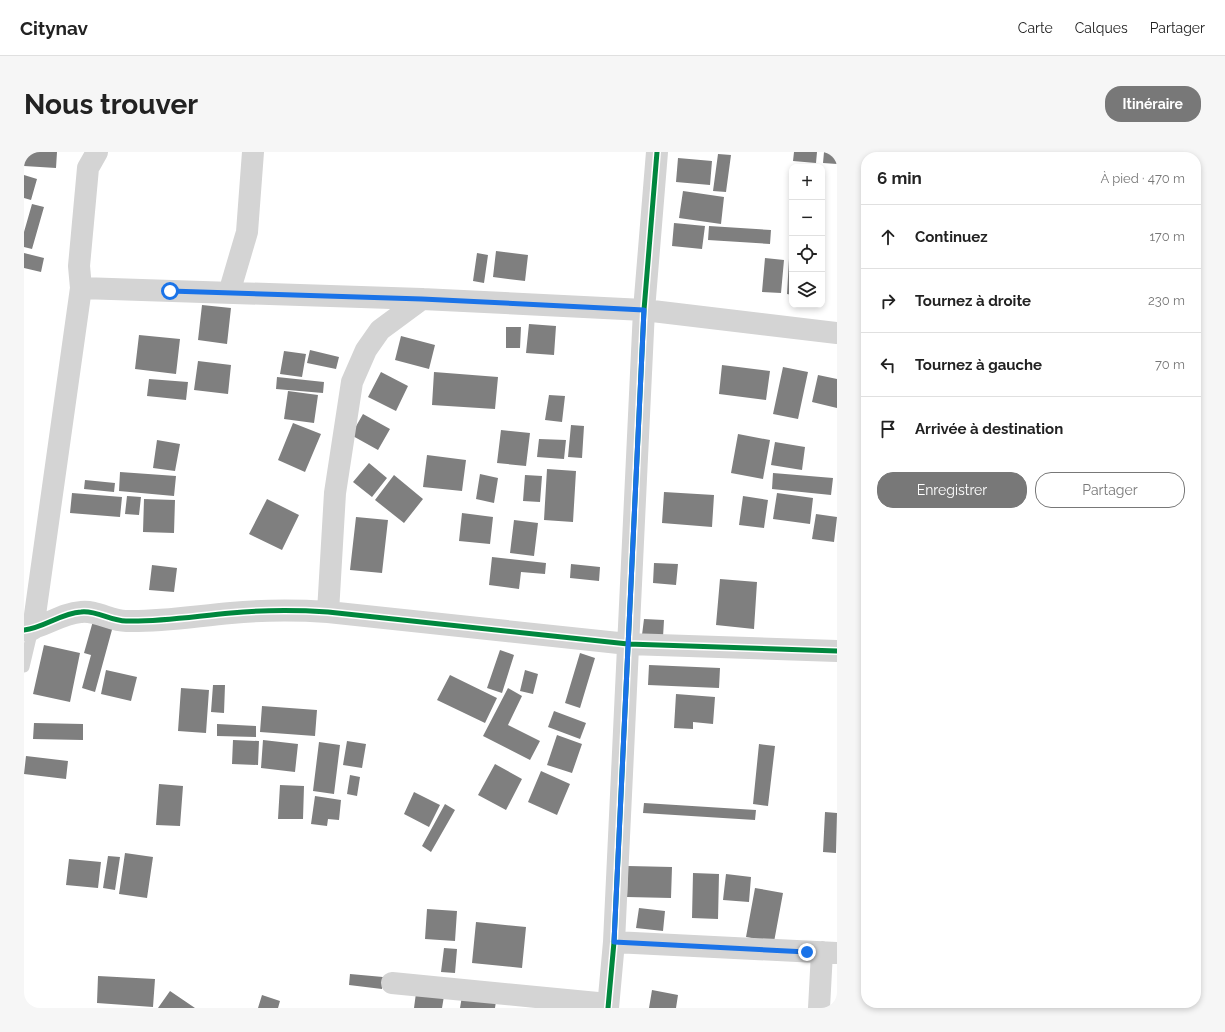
<!DOCTYPE html>
<html lang="fr">
<head>
<meta charset="utf-8">
<style>
	body { margin:0; font-family:Raleway,sans-serif; background:#f6f6f6; color:#222 }
	.controls { position:absolute; right:12px; top:12px; display:grid; overflow:hidden; border-radius:8px; box-shadow:0 2px 6px #0003 }
	.controls button { width:36px; height:36px; display:grid; place-items:center; padding:0; border:0; border-bottom:1px solid #e0e0e0; background:#fff; color:#222; font:20px sans-serif }
	.stop { position:absolute; width:12px; height:12px; margin:-9px; border:3px solid #1a73e8; border-radius:50%; background:#fff }
	.stop.end { background:#1a73e8; border-color:#fff; box-shadow:0 1px 4px #0008 }
	.list { margin:0; padding:0; list-style:none }
	h2 { display:flex; justify-content:space-between; align-items:center; height:52px; margin:0; padding:0 16px; font-size:17px }
	h2 small { font-size:13px; font-weight:400; color:#767676 }
	.list li { display:grid; grid-template-columns:26px 1fr auto; gap:12px; align-items:center; box-sizing:border-box; height:64px; padding:0 16px; border-top:1px solid #e0e0e0 }
	.list b { display:block; font-size:15px; white-space:nowrap }
	.list em { font-size:13px; font-style:normal; color:#767676 }
	.actions { display:flex; gap:8px; padding:12px 16px }
	.actions a { flex:1; padding:9px 0; border:1px solid #787878; border-radius:16px; text-align:center; font-size:14px; color:#787878 }
	.actions .main { background:#787878; color:#fff }
	.icon { flex:none; width:22px; height:22px; fill:none; stroke:currentColor; stroke-width:2; stroke-linecap:round; stroke-linejoin:round }
	.map { position:relative; flex:none; width:813px; height:856px; overflow:hidden; border-radius:16px }
	header { display:flex; align-items:center; gap:24px; box-sizing:border-box; height:56px; padding:0 20px; background:#fff; border-bottom:1px solid #e0e0e0 }
	header strong { font-size:19px }
	nav { display:flex; gap:22px; margin-inline-start:auto; font-size:14px }
	.intro { display:flex; align-items:center; justify-content:space-between; box-sizing:border-box; height:96px; padding:0 24px }
	h1 { margin:0; font-size:28px }
	.button { padding:10px 18px; border-radius:16px; background:#787878; color:#fff; font-size:14px; font-weight:700 }
	main { display:flex; gap:24px; padding:0 24px }
	aside { flex:1; background:#fff; border-radius:16px; box-shadow:0 2px 6px #0003 }
	.map>svg:first-child { display:block }
	.building { fill:#7f7f7f }
	.lines { fill:none; stroke-linecap:round; stroke-linejoin:round }
	.lane { stroke:#d4d4d4; stroke-width:11 }
	.street { stroke:#d4d4d4; stroke-width:22 }
	.cycleway-casing { stroke:#fff; stroke-width:8 }
	.cycleway { stroke:#00873e; stroke-width:5 }
	.route { stroke:#1a73e8; stroke-width:5 }
</style>
</head>
<body>
<header>
<strong>Citynav</strong>
<nav><a>Carte</a><a>Calques</a><a>Partager</a></nav>
</header>
<div class="intro"><h1>Nous trouver</h1><a class="button">Itinéraire</a></div>
<main>
<div class="map">
<svg width="813" height="856" viewBox="0 0 813 856">
	<rect width="100%" height="100%" fill="#fff"/>
	<path class="building" d="M0 0H33L32 16 0 14Z
		M770 0H793L792 11 769 9Z
		M800 0H813V12L799 11Z
		M694 2 707 3 702 40 689 39Z
		M654 6 688 9 686 33 652 30Z
		M0 23 13 27 7 48 0 46Z
		M659 39 700 45 697 72 655 66Z
		M8 52 20 55 8 97 0 95V80Z
		M650 71 681 74 678 97 648 94Z
		M685 74 747 78 746 92 684 88Z
		M472 99 504 103 501 129 469 125Z
		M0 101 20 106 17 120 0 116Z
		M453 101 464 103 460 131 449 129Z
		M741 106 760 108 757 141 738 140Z
		M765 107H768V143L763 142Z
		M178 153 207 156 203 192 174 188Z
		M505 172 532 174 530 203 502 201Z
		M482 175H497L496 196H482Z
		M115 183 156 187 152 222 111 217Z
		M377 184 411 193 405 217 371 208Z
		M286 198 315 205 312 217 283 211Z
		M260 199 282 202 278 225 256 222Z
		M174 209 207 213 204 242 170 238Z
		M698 213 746 219 742 248 695 242Z
		M759 215 784 220 774 267 749 262Z
		M357 220 384 234 372 259 344 245Z
		M410 220 474 225 471 257 408 253Z
		M794 223 813 227V256L788 250Z
		M253 225 300 230 299 241 252 237Z
		M125 227 164 230 162 248 123 244Z
		M264 239 294 243 290 271 260 267Z
		M525 243 541 244 538 270 521 268Z
		M339 262 366 277 354 298 327 283Z
		M269 271 297 282 281 320 254 308Z
		M547 273 560 274 558 306 544 305Z
		M477 278 506 281 502 314 473 311Z
		M714 282 746 288 739 327 707 321Z
		M515 287 542 288 540 307 513 305Z
		M133 288 156 292 151 319 129 316Z
		M751 290 781 295 778 318 747 313Z
		M403 303 442 308 438 339 399 335Z
		M345 311 363 326 348 345 329 330Z
		M523 317 552 319 549 370 520 368Z
		M96 320 152 324 150 344 95 339Z
		M749 321 809 326 807 343 748 337Z
		M456 322 474 326 470 351 452 347Z
		M370 323 399 347 380 371 351 348Z
		M501 323 518 324 516 350 499 349Z
		M61 328 91 331 90 340 60 337Z
		M640 340 690 343 688 375 638 371Z
		M48 341 98 345 96 365 46 361Z
		M753 341 789 346 786 372 749 367Z
		M103 344 117 345 115 363 101 362Z
		M719 344 744 348 740 376 715 373Z
		M120 347 151 348 150 381 119 380Z
		M243 347 275 363 258 398 225 382Z
		M438 361 469 365 466 392 435 389Z
		M792 362 813 365 810 390 788 387Z
		M332 365 364 368 358 421 326 418Z
		M490 368 514 371 510 404 486 401Z
		M468 405 522 411 521 422 497 420 495 437 465 433Z
		M630 411 654 412 652 433 629 431Z
		M547 412 576 415 575 429 546 426Z
		M128 413 153 416 150 440 125 438Z
		M696 427 733 430 730 477 692 473Z
		M620 467 640 468 639 485 618 483Z
		M69 469 89 474 71 540 58 536 67 503 60 501Z
		M20 493 56 501 46 550 9 542Z
		M476 498 490 503 478 541 463 536Z
		M556 501 571 506 556 556 541 551Z
		M625 513 696 516 695 536 624 533Z
		M82 518 113 525 107 549 77 542Z
		M501 518 514 522 509 542 496 539Z
		M426 523 473 546 461 571 413 548Z
		M189 533H201L200 561 187 560Z
		M157 536 185 538 182 581 154 579Z
		M484 536 498 544 484 573 516 589 506 608 459 584Z
		M652 542 691 545 689 572 669 570V577L650 576Z
		M238 554 293 558 291 584 236 580Z
		M530 559 562 571 556 587 524 575Z
		M10 571 59 572V588L9 587Z
		M193 572 232 574V585L193 584Z
		M533 583 558 592 548 621 523 613Z
		M209 588 235 589 234 613 208 612Z
		M239 588 274 592 271 620 237 616Z
		M323 589 342 592 338 616 319 613Z
		M295 590 316 593 310 642 289 639Z
		M735 592 751 594 744 654 729 652Z
		M2 604 44 609 42 627 0 622Z
		M471 612 498 627 482 658 454 643Z
		M517 619 546 632 533 663 504 650Z
		M326 623 336 625 333 644 323 642Z
		M135 632 159 634 156 674 132 673Z
		M256 633 280 634 279 667H254Z
		M390 640 416 653 405 675 380 662Z
		M291 644 317 648 315 668 304 667 303 674 287 672Z
		M620 651 732 658 731 668 619 661Z
		M421 652 431 658 407 700 398 694Z
		M801 660 813 661 812 701 799 700Z
		M101 701 129 705 123 746 95 742Z
		M84 704 96 705 91 738 79 736Z
		M45 707 77 710 74 736 42 733Z
		M604 714 648 715 647 746 603 745Z
		M669 721 695 722 694 767 668 766Z
		M702 722 727 725 725 750 699 748Z
		M731 736 759 741 750 790 722 785Z
		M615 756 641 759 639 779 612 776Z
		M403 757 433 759 431 789 401 787Z
		M452 770 502 775 498 816 448 811Z
		M420 796 433 797 431 821 417 820Z
		M326 822 359 825 358 837 325 833Z
		M74 824 131 827 129 855 73 851Z
		M628 838 654 843 652 856H625Z
		M146 839 171 856H134Z
		M392 841 420 844 418 856H390Z
		M238 843 256 849 254 856H234Z
		M438 844 472 849 471 856H436Z"/>
	<g class="lines">
		<path class="lane" d="M0 515 9 477"/>
		<path class="street" d="M57 136 398 147 620 158 813 181
			M205 141 223 80 229 0
			M304 460 311 341 328 230 342 198 356 178 398 147
			M9 477 57 136 55 114 64 16 73 0
			M0 478C20 476 37 461 57 460 72 458 87 469 102 469 137 470 172 464 207 461 239 458 272 458 304 460L604 492 813 499
			M590 790 813 801
			M368 831 584 852
			M584 856 590 790 620 158 633 0
			M795 856 798 800"/>
		<defs>
			<path id="cycleway" d="M0 478C20 476 37 461 57 460 72 458 87 469 102 469 137 470 172 464 207 461 239 458 272 458 304 460L604 492 813 499
				M584 856 590 790 620 158 633 0"/>
		</defs>
		<use href="#cycleway" class="cycleway-casing"/>
		<use href="#cycleway" class="cycleway"/>
	</g>
	<g class="lines">
		<path class="route" d="M146 139 398 147 620 158 590 790 783 800"/>
	</g>
</svg>
<div class="controls">
<button>+</button>
<button>−</button>
<button><svg class="icon" aria-label="locate" viewBox="0 0 24 24"><circle cx="12" cy="12" r="6"/><path d="M12 2v4M12 18v4M2 12h4M18 12h4"/></svg></button>
<button><svg class="icon" aria-label="layers" viewBox="0 0 24 24"><path d="M12 4l9 5-9 5-9-5zM3 14l9 5 9-5"/></svg></button>
</div>
<div class="stop" style="left:146px;top:139px"></div>
<div class="stop end" style="left:783px;top:800px"></div>
</div>
<aside>
<h2>6 min<small>À pied · 470 m</small></h2>
<ul class="list">
<li><svg class="icon" aria-label="ahead" viewBox="0 0 24 24"><path d="M12 20V5M6 11l6-6 6 6"/></svg><div><b>Continuez</b></div><em>170 m</em></li>
<li><svg class="icon" aria-label="right" viewBox="0 0 24 24"><path d="M7 20v-9h11M14 6l5 5-5 5"/></svg><div><b>Tournez à droite</b></div><em>230 m</em></li>
<li><svg class="icon" aria-label="left" viewBox="0 0 24 24"><path d="M17 20v-9H6M10 6l-5 5 5 5"/></svg><div><b>Tournez à gauche</b></div><em>70 m</em></li>
<li><svg class="icon" aria-label="arrive" viewBox="0 0 24 24"><path d="M6 21V4h12l-3 4 3 4H6"/></svg><div><b>Arrivée à destination</b></div></li>
</ul>
<div class="actions"><a class="main">Enregistrer</a><a>Partager</a></div>
</aside>
</main>
</body>
</html>
